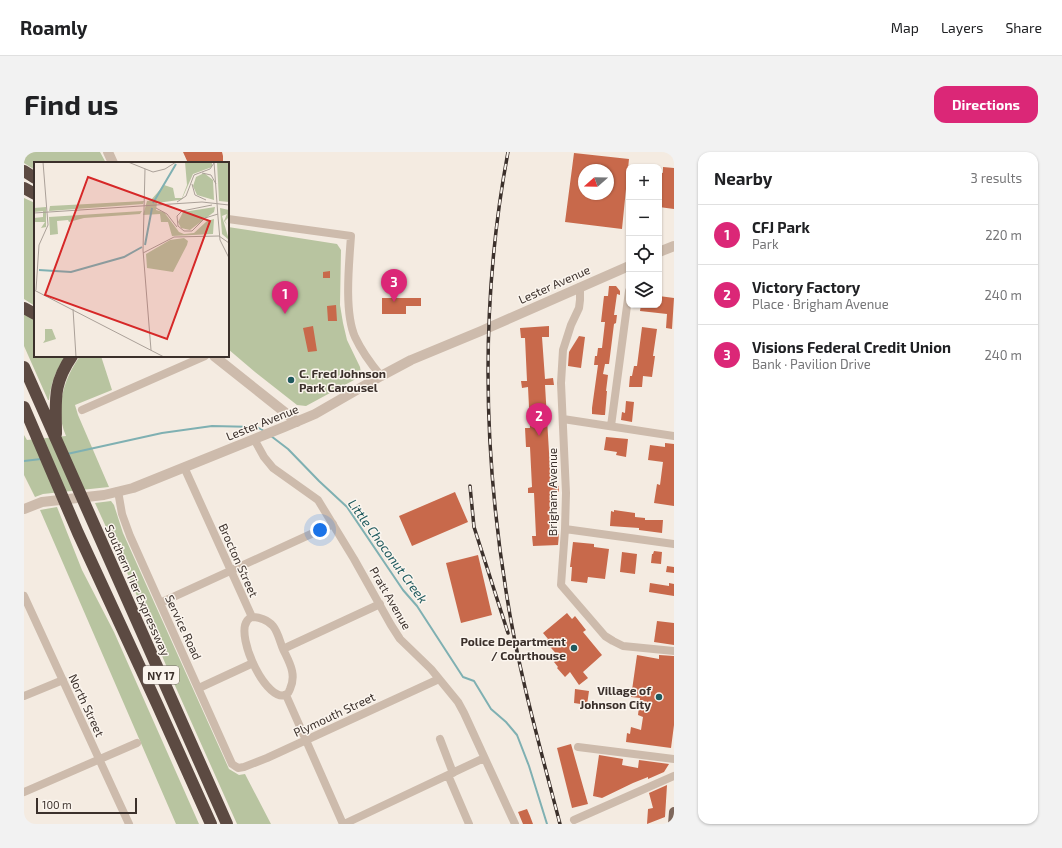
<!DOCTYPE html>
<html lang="en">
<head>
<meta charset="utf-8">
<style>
	body { margin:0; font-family:"Exo 2",sans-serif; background:#f2f2f2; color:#202124 }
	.controls { position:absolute; right:12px; top:12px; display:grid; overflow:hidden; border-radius:8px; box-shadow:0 1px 3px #0004 }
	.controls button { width:36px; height:36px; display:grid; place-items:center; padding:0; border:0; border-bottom:1px solid #e0e0e0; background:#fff; color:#202124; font:20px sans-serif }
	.compass { position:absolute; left:554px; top:12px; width:36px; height:36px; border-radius:50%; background:#fff; box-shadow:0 1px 3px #0004; rotate:250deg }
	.scale { position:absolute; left:12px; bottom:10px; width:101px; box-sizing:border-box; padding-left:4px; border:2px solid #3b302b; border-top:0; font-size:11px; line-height:14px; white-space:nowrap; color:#3b302b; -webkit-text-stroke:3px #fbf5ee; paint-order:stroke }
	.you { position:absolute; left:296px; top:378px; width:14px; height:14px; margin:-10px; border:3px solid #fff; border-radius:50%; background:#1a73e8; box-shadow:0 0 0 6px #1a73e833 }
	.badge { display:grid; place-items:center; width:26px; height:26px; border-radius:50%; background:#db2777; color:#fff; font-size:13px; font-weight:700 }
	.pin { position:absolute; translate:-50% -33px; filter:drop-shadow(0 1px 2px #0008) }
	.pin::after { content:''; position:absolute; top:21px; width:14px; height:12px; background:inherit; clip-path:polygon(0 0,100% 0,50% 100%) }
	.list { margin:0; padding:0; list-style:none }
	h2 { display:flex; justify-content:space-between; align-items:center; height:52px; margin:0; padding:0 16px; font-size:17px }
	h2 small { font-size:13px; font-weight:400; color:#757577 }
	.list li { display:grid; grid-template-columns:26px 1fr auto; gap:12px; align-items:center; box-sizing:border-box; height:60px; padding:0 16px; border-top:1px solid #e0e0e0 }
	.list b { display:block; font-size:15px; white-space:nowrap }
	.list p { margin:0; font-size:13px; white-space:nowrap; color:#757577 }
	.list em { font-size:13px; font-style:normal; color:#757577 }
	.icon { flex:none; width:22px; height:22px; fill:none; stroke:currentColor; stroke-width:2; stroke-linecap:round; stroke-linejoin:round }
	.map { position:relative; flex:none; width:650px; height:672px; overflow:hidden; border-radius:12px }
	header { display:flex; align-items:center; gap:24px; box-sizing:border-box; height:56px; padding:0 20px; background:#fff; border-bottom:1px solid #e0e0e0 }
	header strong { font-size:19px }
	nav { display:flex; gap:22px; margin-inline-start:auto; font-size:14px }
	.intro { display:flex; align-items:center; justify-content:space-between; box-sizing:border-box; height:96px; padding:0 24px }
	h1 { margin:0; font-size:28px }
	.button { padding:10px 18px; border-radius:12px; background:#db2777; color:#fff; font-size:14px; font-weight:700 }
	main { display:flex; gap:24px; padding:0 24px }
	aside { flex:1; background:#fff; border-radius:12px; box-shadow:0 1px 3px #0004 }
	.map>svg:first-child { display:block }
	.green { fill:#b8c4a0 }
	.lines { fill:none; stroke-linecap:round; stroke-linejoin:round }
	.stream { stroke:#7fb0b2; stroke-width:2 }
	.building { fill:#c8694b; fill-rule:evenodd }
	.minor { stroke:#cdbbac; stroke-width:8 }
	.tertiary { stroke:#cdbbac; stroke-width:10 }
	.primary { stroke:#7d675c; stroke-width:10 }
	.motorway { stroke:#5c4a42; stroke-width:12 }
	.rail-casing { stroke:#3b302b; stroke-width:3.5 }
	.rail { stroke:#fbf5ee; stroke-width:2; stroke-dasharray:6; stroke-linecap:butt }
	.poi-dot { fill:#1f5a5e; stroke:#fbf5ee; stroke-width:1.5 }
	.labels { text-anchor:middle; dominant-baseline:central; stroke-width:3; stroke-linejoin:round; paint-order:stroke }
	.shield { fill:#fbf5ee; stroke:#756b66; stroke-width:1 }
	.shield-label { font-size:11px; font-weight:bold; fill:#3b302b }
	.street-label { font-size:12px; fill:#3b302b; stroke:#fbf5ee }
	.poi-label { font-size:12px; font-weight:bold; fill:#3b302b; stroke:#fbf5ee; text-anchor:end }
	.water-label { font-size:13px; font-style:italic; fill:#1f5a5e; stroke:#fbf5ee }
	.inset-river { fill:none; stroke:#7fb0b2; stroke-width:2 }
	.inset-road { fill:none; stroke:#aaa098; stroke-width:1 }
	.view { fill:#d62828; fill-opacity:0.15; stroke:#d62828; stroke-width:2 }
	.inset-edge { fill:none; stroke:#3b302b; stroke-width:2 }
</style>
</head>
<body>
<header>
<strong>Roamly</strong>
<nav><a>Map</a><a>Layers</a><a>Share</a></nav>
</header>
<div class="intro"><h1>Find us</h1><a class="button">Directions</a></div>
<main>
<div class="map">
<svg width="650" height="672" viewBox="0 0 650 672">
	<rect width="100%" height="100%" fill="#f4ebe1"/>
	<path class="green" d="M0 0H76L82 11H11V18L0 11Z
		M0 46 11 51V154L0 147Z
		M204 75 313 92 317 98 316 153 319 171 323 188 336 215 337 221 330 228 282 254 273 253 231 220 204 197Z
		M0 161 11 167V204H42C31 220 28 228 25 248H24L0 194Z
		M56 204H77L88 238 51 253 54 263 85 335 19 342 11 345 0 323V283L3 288 42 284C30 257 40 226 56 204Z
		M87 349 90 353 99 381 205 617 215 623 221 622 247 672H213L144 518 105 425 71 351Z
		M33 355 58 418 90 480 175 672H152L16 358Z"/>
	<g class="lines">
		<path class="stream" d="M247 284 264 297 295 329 323 355 379 438 393 454 439 525 450 529 467 557 482 570 493 583 505 614 523 672
			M43 302 138 281 188 274 233 275 240 279
			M0 309 17 307"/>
	</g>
	<path class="building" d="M159 0H198L199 4V11H164Z
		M550 1 605 7 598 77 541 70ZM560 18H584V42H560Z
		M639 15 650 16V57L635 55V20L639 21Z
		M306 119V126H299V120Z
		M585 134H592L596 139V143L593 142 590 163H593L592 171 590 172 585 212H581L579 222 584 223 582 239H583L581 263H578L568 262V256L574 213H570L571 204H573L574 196H578L581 170H577L580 144H584Z
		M635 144 650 146 648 177 642 176 643 162 616 159 617 153H635Z
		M358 146H397V154H382V162H358Z
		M312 153 313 169H304L303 154Z
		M289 174 293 199 284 200 279 176Z
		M525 174V185H518L521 227 529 226 530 233H521L527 334H535V340H528L530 382H535L534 393 509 394 508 384H512L510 341H504V336L508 335 506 295H502L501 276H506L504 235 498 236 497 229H503L501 186H497L496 176Z
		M618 175 633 177 629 204H631L628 225 619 224 618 235H605L606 224H608L610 214H613Z
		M555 184 561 185 557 216 544 214 545 200Z
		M602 249 610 250 608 270 597 268 598 260 601 261Z
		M582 285 604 287 602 305 592 303 593 300 580 298Z
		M641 291 650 292V354L630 351 633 332 636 333 639 310 624 308 626 293 641 295Z
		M431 340 444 370 388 394 375 364Z
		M590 358 611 361V365L621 366V368H639L638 381 615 378V376L586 374 587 359 590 360Z
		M549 390 570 392V395L585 397 581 427 564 425 563 431 547 429 548 415H546Z
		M630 399 638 400 637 412 627 411 628 402H629Z
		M598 400 613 402 611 422 596 420Z
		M454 403 468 463 437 471 422 411Z
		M643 414 650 415V421L642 420Z
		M626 431 645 434V431L650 432V444L625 440Z
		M543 461 548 467 551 464 562 478 559 480 578 503 559 520 564 526 555 533 546 520 541 525 533 516 534 515 530 510 535 505 521 489 524 487 519 481Z
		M633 469 650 471V493L630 490Z
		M613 503 635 507V503L650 504V573L647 596 602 590 603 581 606 582 607 575 617 578 619 565 614 563 616 546 607 545Z
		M551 537 565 539 563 553 550 551Z
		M547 592 564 652 548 656 533 596Z
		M575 603 599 607 598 613 614 616 615 608 645 612 640 620 624 627V625L609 631 578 646 569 644Z
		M643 633 641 665 623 672 624 657 629 656 625 641Z
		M503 657 506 664 509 672H499L494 660Z"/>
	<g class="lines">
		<path class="minor" d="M204 67 327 84C325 112 320 160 331 185 338 200 347 212 357 224
			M556 135V148L555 156 547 173 539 198 537 231 542 341 541 377 537 433 581 484 589 489 599 494 650 499
			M58 258 181 204
			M539 267 650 284
			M587 274 605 139
			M230 287 240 305 249 316 294 348 330 407 367 473 376 487 407 517 434 550 440 561 491 672
			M160 315 228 465
			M94 339 98 362 106 384 208 612 214 616 220 615 243 606 415 527
			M541 377 650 392
			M0 444 105 672
			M136 451 309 372
			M228 465C235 465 244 468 249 474 254 480 256 490 259 497 265 510 273 522 266 537 265 539 265 541 263 542 244 554 211 485 223 469 223 468 227 465 228 465Z
			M259 497 356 452
			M175 536 229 511
			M262 543 319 672
			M0 544 39 528
			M416 587 429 621
			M554 595 650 607
			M424 623 445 672
			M0 640 113 591
			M550 668 650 624
			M320 672 460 606"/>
		<path class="tertiary" d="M84 0 89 11
			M635 100 650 94
			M190 204 273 270
			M0 357 18 350 80 343 109 336 260 275 291 262 357 224 387 208 457 179 605 114"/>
		<path class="primary" d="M649 672 650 660"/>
		<path class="motorway" d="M0 19 11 26
			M0 36 11 42
			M0 156 11 162
			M0 215 203 672
			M0 255 54 381 133 552 187 672
			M32 282C32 249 28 233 48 204"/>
		<defs>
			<path id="rail" d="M484 0C457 144 459 295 482 439 494 518 516 595 536 672
				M446 334 450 375 484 481"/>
		</defs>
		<use href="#rail" class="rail-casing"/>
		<use href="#rail" class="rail"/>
	</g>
	<g class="poi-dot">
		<circle cx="267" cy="228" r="4"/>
		<circle cx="550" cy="496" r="4"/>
		<circle cx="635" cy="545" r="4"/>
	</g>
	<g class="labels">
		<rect class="shield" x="119" y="514" width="36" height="18" rx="3"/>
		<g class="shield-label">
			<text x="137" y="523">NY 17</text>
		</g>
		<g class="street-label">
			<text transform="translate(530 132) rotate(-24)">Lester Avenue</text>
			<text transform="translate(238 270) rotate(-22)">Lester Avenue</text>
			<text transform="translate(528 340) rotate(-90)">Brigham Avenue</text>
			<text transform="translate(215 408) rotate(66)">Brocton Street</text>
			<text transform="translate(114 438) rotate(66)">Southern Tier Expressway</text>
			<text transform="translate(367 446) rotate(60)">Pratt Avenue</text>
			<text transform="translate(160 475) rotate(65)">Service Road</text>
			<text transform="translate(63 553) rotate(65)">North Street</text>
			<text transform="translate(310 562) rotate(-25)">Plymouth Street</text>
		</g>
		<g class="poi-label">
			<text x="275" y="221" text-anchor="start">C. Fred Johnson<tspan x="275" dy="14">Park Carousel</tspan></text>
			<text x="542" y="489">Police Department<tspan x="542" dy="14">/ Courthouse</tspan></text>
			<text x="627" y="538">Village of<tspan x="627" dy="14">Johnson City</tspan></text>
		</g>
		<g class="water-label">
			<text transform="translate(364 399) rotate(54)">Little Choconut Creek</text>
		</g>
	</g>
	<g transform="translate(10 10)">
		<rect width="195" height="195" fill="#f4ebe1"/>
		<path d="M151 0H178V5L159 12 148 37 145 38 123 41 122 48 130 50 145 70 150 72 160 71 173 59 180 57 179 72 138 74 134 60H127L126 52 109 53 113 39 117 38 130 23 139 26 141 36H148L153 23ZM183 0H195V40L185 39ZM170 11 179 18 180 38 163 33 159 24 162 15ZM110 39 109 42 15 49 16 44ZM12 45V65L7 66 11 60H0V56L9 55V49L0 50V46ZM181 45 180 50 156 68 147 66 144 60 149 50ZM186 46 195 48V55L191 59 193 63 190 59 193 52 188 54 195 78 188 72ZM108 49 106 52 50 56 35 60 34 58 23 59 24 72 16 73V70L15 55ZM150 76 154 79 153 83 139 110 113 106 112 92 136 78ZM11 167H18L22 177 9 181 11 178Z" fill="#b8c4a0"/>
		<path class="inset-river" d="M119 41 142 2M111 83 118 46M5 108 37 110 90 95 108 85"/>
		<path class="inset-road" d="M94 0 119 10 131 7 142 0M180 0 184 55M111 7 109 88 117 188M168 11 177 13 182 22M158 22 161 33 172 38M143 40 152 34 160 13 176 7 180 1M178 43 148 49 143 54 144 64 150 69H158L171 56 184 52M122 46 133 52 143 65M0 51 168 40 195 43M184 55 186 78 195 96M109 91 140 75 185 74 195 81M0 128 130 195M2 128 5 83 14 63 9 0M39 147 42 195"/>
		<path class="view" d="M54 15 176 59 133 177 11 133Z"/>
		<rect width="195" height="195" class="inset-edge"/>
	</g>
</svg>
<div class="controls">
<button>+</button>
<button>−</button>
<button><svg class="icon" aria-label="locate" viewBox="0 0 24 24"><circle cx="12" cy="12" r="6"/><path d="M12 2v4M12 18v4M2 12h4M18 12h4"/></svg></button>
<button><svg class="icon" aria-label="layers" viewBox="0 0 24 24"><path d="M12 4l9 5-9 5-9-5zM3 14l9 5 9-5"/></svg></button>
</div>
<svg class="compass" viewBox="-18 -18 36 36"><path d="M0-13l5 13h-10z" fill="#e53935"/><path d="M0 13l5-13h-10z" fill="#757577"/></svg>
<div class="scale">100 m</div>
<div class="you"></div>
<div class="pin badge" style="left:261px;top:162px">1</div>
<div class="pin badge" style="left:515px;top:284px">2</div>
<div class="pin badge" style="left:370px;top:150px">3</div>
</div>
<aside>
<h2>Nearby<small>3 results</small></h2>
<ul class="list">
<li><span class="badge">1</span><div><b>CFJ Park</b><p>Park</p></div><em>220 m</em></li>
<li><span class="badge">2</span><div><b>Victory Factory</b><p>Place · Brigham Avenue</p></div><em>240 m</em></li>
<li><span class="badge">3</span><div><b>Visions Federal Credit Union</b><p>Bank · Pavilion Drive</p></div><em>240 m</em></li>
</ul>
</aside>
</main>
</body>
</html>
